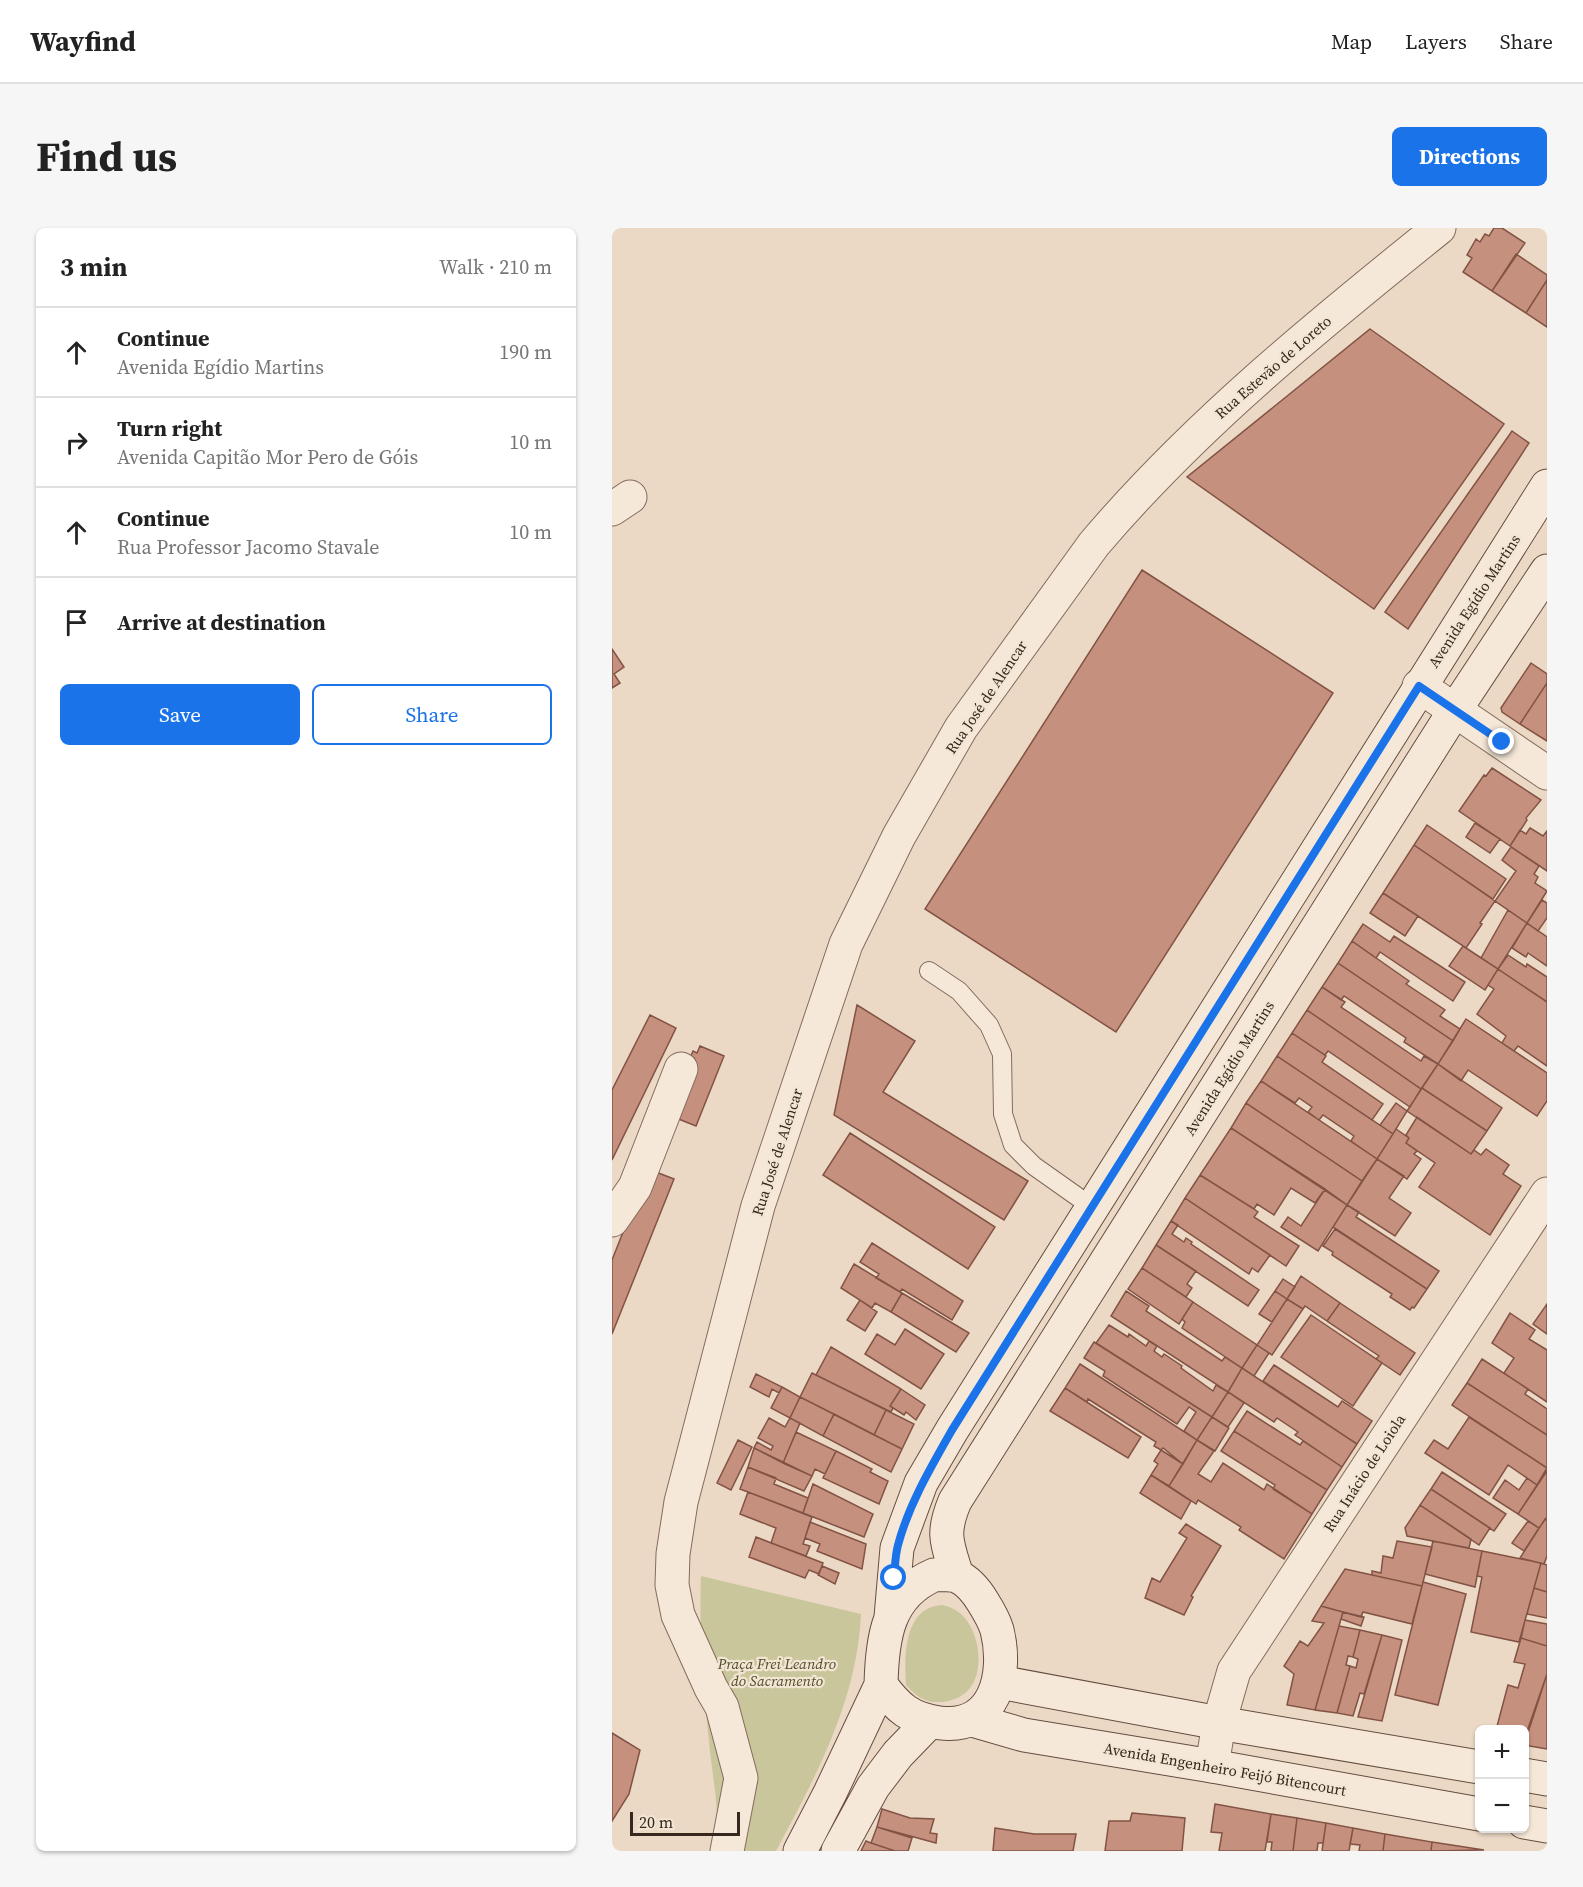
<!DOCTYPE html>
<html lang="en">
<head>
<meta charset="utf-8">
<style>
	body { margin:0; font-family:"Source Serif 4",serif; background:#f6f6f6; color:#222 }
	.controls { position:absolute; right:18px; bottom:18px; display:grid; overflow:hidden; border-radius:9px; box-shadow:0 2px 4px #0004 }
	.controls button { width:54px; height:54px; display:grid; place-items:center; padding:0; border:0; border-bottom:2px solid #e0e0e0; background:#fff; color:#222; font:30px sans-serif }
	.scale { position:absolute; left:18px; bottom:15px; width:110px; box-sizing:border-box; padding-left:6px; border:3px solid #36271f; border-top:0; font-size:16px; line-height:21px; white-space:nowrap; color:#36271f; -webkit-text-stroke:4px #f3e5d4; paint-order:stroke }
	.stop { position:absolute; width:18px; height:18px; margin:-14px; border:4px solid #1a73e8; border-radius:50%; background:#fff }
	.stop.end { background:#1a73e8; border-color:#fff; box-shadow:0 2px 6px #0008 }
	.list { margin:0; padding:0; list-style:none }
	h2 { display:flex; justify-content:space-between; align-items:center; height:78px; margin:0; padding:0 24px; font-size:26px }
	h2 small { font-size:20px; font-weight:400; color:#767676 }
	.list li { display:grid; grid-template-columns:39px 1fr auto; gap:18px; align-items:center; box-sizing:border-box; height:90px; padding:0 24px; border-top:2px solid #e0e0e0 }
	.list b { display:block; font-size:22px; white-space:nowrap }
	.list p { margin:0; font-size:20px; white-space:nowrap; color:#767676 }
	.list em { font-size:20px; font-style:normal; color:#767676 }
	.actions { display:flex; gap:12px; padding:18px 24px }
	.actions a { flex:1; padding:14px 0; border:2px solid #1a73e8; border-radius:9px; text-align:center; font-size:21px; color:#1a73e8 }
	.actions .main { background:#1a73e8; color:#fff }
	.icon { flex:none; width:33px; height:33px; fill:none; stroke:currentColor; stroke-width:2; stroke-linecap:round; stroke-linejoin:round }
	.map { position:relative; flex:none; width:935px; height:1623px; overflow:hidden; border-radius:9px }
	header { display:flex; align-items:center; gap:36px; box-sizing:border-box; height:84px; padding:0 30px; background:#fff; border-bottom:2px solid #e0e0e0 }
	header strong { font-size:28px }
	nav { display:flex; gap:33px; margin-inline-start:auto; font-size:21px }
	.intro { display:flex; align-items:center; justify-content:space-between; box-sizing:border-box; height:144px; padding:0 36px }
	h1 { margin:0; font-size:42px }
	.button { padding:15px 27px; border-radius:9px; background:#1a73e8; color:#fff; font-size:21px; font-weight:700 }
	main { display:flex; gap:36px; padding:0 36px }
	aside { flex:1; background:#fff; border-radius:9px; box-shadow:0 2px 4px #0004 }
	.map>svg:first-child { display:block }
	.green { fill:#c8c69a }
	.building { fill:#c6907e; stroke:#825344; stroke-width:1.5 }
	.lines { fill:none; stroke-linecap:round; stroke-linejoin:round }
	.service-casing { stroke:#846b5d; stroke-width:20 }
	.minor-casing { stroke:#846b5d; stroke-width:35 }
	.secondary-casing { stroke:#664d40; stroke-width:35 }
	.service { stroke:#f6e8d8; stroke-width:18 }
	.minor { stroke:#f6e8d8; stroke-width:33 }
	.secondary { stroke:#f6e8d8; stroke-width:33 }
	.route { stroke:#1a73e8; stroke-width:8 }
	.labels { text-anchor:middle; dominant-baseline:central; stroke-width:4.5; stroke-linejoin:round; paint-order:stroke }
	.street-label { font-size:15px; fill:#36271f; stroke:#f3e5d4 }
	.park-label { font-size:15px; font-style:italic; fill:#4d5028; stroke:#f3e5d4 }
</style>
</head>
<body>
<header>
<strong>Wayfind</strong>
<nav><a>Map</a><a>Layers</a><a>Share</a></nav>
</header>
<div class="intro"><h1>Find us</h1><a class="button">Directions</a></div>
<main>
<aside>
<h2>3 min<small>Walk · 210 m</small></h2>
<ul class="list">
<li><svg class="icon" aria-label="ahead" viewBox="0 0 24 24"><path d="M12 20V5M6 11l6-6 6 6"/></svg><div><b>Continue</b><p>Avenida Egídio Martins</p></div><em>190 m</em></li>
<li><svg class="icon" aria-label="right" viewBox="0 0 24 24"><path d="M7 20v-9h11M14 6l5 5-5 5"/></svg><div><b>Turn right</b><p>Avenida Capitão Mor Pero de Góis</p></div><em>10 m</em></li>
<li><svg class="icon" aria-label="ahead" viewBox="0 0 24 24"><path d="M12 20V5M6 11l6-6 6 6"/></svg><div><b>Continue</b><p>Rua Professor Jacomo Stavale</p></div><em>10 m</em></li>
<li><svg class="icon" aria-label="arrive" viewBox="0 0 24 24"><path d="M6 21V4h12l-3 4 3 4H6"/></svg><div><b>Arrive at destination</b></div></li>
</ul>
<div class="actions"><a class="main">Save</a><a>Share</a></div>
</aside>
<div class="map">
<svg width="935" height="1623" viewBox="0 0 935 1623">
	<rect width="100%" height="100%" fill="#ebd9c5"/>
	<path class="green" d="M89 1348 249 1386C245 1473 204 1548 164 1623H102C110 1588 100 1549 97 1513 91 1458 87 1403 89 1348Z
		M330 1377C338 1379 344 1381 350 1387 367 1403 373 1441 358 1460 348 1473 326 1478 311 1471 304 1468 299 1462 294 1457 292 1428 292 1379 330 1377Z"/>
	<path class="building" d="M882 0H890L913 15 880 63 851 44 860 30 855 27 864 11 868 14 873 6 877 8Z
		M904 26 935 47V52L914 85 880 63Z
		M935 52V99L914 85Z
		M758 101 892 196 762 381 575 249Z
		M900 203 917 215 796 401 773 384Z
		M530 342 721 465 504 804 313 681Z
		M0 421 12 439 2 446 8 455 0 460Z
		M919 435 935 446V455L908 496 890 484 889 480Z
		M935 455V513L908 496Z
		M880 540 929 572 914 590 915 592 898 618 847 583 872 547 874 548Z
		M863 595 888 611 878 625 854 609Z
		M815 597 894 651 881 671 802 617Z
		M918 600 931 608 935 603V643L898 618 908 602 914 606Z
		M802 617 883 673 868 695 870 696 854 720 771 665Z
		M899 619 927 638 922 646 926 649 923 655 935 663 915 695 883 673 904 643 890 632Z
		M771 665 806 688 793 708 758 685Z
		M930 672 935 675V690L926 703 915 695Z
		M896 682 915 695 886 741 869 730Z
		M915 695 935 709V738L916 725 914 729 900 720Z
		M751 696 778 714 782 708 853 754 841 773 768 724 764 730 740 713Z
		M740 713 797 753 794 756 833 782 828 788 848 801 841 813 726 735Z
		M851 718 886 741 873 762 837 738Z
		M896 727 914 739 915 736 935 749V774L886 741Z
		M726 735 841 813 826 836 792 814 794 810 732 768 729 772 710 759Z
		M886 741 935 774V838L906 818 902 823 890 815 894 808 865 786 882 761 876 757Z
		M710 759 733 774 729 779 809 833 812 828 826 836 809 861 695 782Z
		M245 777 303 813 271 864 416 953 392 992 222 887Z
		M695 782 809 861 798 879 716 823 713 827 680 805Z
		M38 787 64 800 0 932V862Z
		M854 791 935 845V873L925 888 856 842 849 853 826 836Z
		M680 805 714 828 710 834 771 876 760 892 665 828Z
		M88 818 112 828 84 898 59 888 82 830 79 828 81 823 85 825Z
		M665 828 781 906 765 931 739 913 742 908 711 887 707 892 696 884 700 879 687 870 683 875 649 853Z
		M826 836 890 880 875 903 810 860Z
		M649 853 765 931 750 953 634 875Z
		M810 860 875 903 859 926 795 883Z
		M634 875 750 953 735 977 619 900Z
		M784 875 795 883 781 906 768 897Z
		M805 889 859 926 862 922 869 927 874 921 897 937 891 946 909 958 878 1007 807 959 823 935 794 915 797 910 794 907Z
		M619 900 713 961 703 975 679 960 662 987 645 976 642 981 588 947Z
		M784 901 797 910 794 915 805 923 802 926 809 931 795 951 765 931Z
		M238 905 383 999 356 1041 211 947Z
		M765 931 792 948 777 970 799 985 783 1008 735 977Z
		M36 941 62 951 0 1106V1032Z
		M588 947 642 981 646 984 642 989 687 1018 674 1038 573 970Z
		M713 961 735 977 706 1023 669 999 676 989 689 998Z
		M573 970 658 1027 646 1044 640 1040 637 1046 559 993Z
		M735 977 747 984 744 989 827 1043 815 1061 721 999Z
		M559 993 566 997 560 1006 572 1014 574 1010 580 1014 579 1016 647 1062 636 1078 544 1017Z
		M723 1001 815 1061 802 1080 800 1079 798 1082 778 1069 780 1066 720 1027 721 1024 711 1018Z
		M260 1015 351 1073 340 1092 290 1061 288 1064 264 1050 267 1046 248 1034Z
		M544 1017 584 1043 575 1056 580 1060 574 1069 530 1040Z
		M242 1036 290 1065 279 1084 263 1075 260 1080 229 1060Z
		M530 1040 581 1074 567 1096 516 1061Z
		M689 1048 728 1075 715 1093 693 1078 691 1081 675 1071Z
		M671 1051 683 1059 675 1071 663 1063Z
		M514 1063 537 1078 534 1083 610 1133 613 1129 630 1140 616 1164 499 1088Z
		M663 1063 675 1071 660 1094 647 1086Z
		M290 1065 357 1105 344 1124 279 1084Z
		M675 1071 691 1081 660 1127 645 1117Z
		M248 1072 265 1084 253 1103 235 1092Z
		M581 1074 645 1117 630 1140 570 1100 573 1094 570 1091Z
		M728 1075 803 1125 788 1147 764 1131 767 1128 715 1093Z
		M935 1076V1106L921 1096Z
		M898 1085 923 1102 917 1111 935 1122V1174L892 1145 902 1130 880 1115Z
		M699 1087 770 1135 741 1178 669 1129Z
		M497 1097 516 1109 517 1106 534 1118 537 1113 545 1118 542 1123 550 1129 552 1126 570 1138 569 1140 601 1163 604 1157 616 1164 600 1189 484 1115Z
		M293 1101 332 1126 309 1161 253 1126 265 1106 283 1117Z
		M482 1114 600 1189 585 1212 572 1203 584 1184 577 1179 565 1196 491 1148 493 1143 472 1130Z
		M645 1117 657 1125 642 1148 630 1140Z
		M219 1119 289 1161 278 1178 281 1180 279 1184 204 1147Z
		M870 1131 916 1161 913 1166 935 1181V1207L855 1155Z
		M468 1136 585 1212 571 1236 551 1220 549 1222 542 1218 544 1214 476 1171 475 1174 453 1160Z
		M662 1137 726 1179 730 1173 760 1193 745 1216 651 1153Z
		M630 1140 745 1216 730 1239 683 1207 686 1204 665 1190 662 1194 616 1164Z
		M200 1145 274 1182 262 1207 188 1169Z
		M144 1146 170 1159 167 1165 160 1161 157 1169 138 1159Z
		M855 1155 935 1207V1240L840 1177Z
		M170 1159 188 1169 178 1190 159 1180Z
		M453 1160 529 1209 516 1230 438 1183Z
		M289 1161 313 1177 304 1192 294 1184 292 1187 278 1178Z
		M616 1164 632 1175 616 1199 600 1189Z
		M188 1169 222 1186 211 1208 178 1190Z
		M274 1182 302 1196 290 1221 262 1207Z
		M635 1183 688 1217 691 1213 730 1239 715 1262 622 1203Z
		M222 1186 290 1221 279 1244 211 1208Z
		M600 1189 617 1200 603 1223 585 1212Z
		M857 1189 935 1240 925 1257 896 1237 877 1267 813 1225 822 1212 836 1221Z
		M157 1190 173 1199 178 1190 188 1195 171 1235 142 1220 145 1214 159 1222 161 1218 146 1210Z
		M622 1203 715 1262 700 1286 661 1261 663 1257 609 1223Z
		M184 1204 224 1223 213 1246 203 1241 200 1248 171 1235Z
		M126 1212 140 1219 119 1262 105 1255Z
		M585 1212 602 1223 586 1246 599 1254 611 1235 652 1262 655 1256 700 1286 672 1331 627 1302 629 1299 586 1272 584 1276 557 1258Z
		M142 1220 200 1248 192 1263 136 1239Z
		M549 1222 571 1236 557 1258 539 1247 546 1236 542 1233Z
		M224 1223 260 1241 258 1244 276 1253 267 1276 211 1250Z
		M136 1239 164 1250 162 1256 196 1270 191 1285 128 1261Z
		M935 1243V1289L927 1300 906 1286Z
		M830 1244 894 1286 882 1303 819 1261Z
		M539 1247 579 1273 569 1291 528 1265Z
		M915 1250 925 1257 906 1286 881 1270 893 1252 907 1262Z
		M201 1256 261 1286 252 1309 191 1285Z
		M819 1261 878 1300 867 1317 808 1277Z
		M136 1264 200 1289 191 1316 198 1318 194 1328 159 1315 164 1300 128 1286Z
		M808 1277 859 1311 857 1320 795 1308 793 1300Z
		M933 1291 935 1292V1328L932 1336 908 1330Z
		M916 1293 927 1300 912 1323 900 1315Z
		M198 1294 254 1316 250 1341 205 1323 208 1316 193 1310Z
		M574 1296 609 1318 579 1368 581 1369 572 1387 533 1370 540 1350 548 1354 575 1310 567 1305Z
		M144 1309 211 1335 207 1346 197 1342 193 1350 137 1329Z
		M785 1313 820 1319 810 1358 760 1347V1343L769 1345 771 1328 781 1330Z
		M821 1313 870 1323 863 1359 813 1346Z
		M870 1323 929 1335 907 1414 859 1404 870 1349 865 1348Z
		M929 1335 935 1337V1364L922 1360Z
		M210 1338 227 1345 223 1356 206 1347Z
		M733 1341 810 1358 800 1396 751 1384 749 1389 709 1378Z
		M811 1354 854 1366 826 1477 783 1467Z
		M922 1360 935 1364V1390L915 1386Z
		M709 1378 731 1384 703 1482 675 1477 682 1446 672 1438 688 1413 696 1418 712 1395 700 1393Z
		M731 1384 752 1389 749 1398 729 1391Z
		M913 1392 935 1396V1418L909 1410Z
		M727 1398 748 1402 741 1429 736 1428 734 1437 738 1438 725 1485 703 1482Z
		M748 1402 770 1407 752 1466 748 1465 741 1488 725 1485 738 1438 744 1440 746 1431 741 1429Z
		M770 1407 790 1412 770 1493 746 1489Z
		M909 1410 935 1418V1446L912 1512V1502H884L896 1457 906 1460 913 1436 902 1434Z
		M935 1446V1521L912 1517Z
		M0 1505 28 1522 17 1566 0 1593Z
		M603 1576 659 1586 653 1623H607L610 1605 599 1604Z
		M270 1581 298 1590 322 1591 318 1605 325 1606 324 1615 265 1599Z
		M520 1585 573 1590 570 1623H493L497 1593H518Z
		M659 1586 685 1590 681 1623H659L660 1614H655Z
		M685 1590 714 1595 711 1615H706L705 1623H681Z
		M714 1595 741 1600 737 1623H710Z
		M265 1599 300 1610 296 1623H283L259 1615Z
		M383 1600 422 1606H464L461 1623H381Z
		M741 1600 773 1606 771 1623H747L748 1617 738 1616Z
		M773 1606 820 1614 819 1623H771Z
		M254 1613 259 1615 283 1623H249Z
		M820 1614 872 1622 819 1623Z"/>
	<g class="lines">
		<defs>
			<path id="service" d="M317 743 347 763 377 797 390 826 391 886 401 917 422 938 480 979"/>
			<path id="minor" d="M0 281 18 269
				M807 458 935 545
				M0 992 23 959 69 841
				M600 1538 607 1495 622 1443 935 966
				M115 1623 129 1550 110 1479 99 1460 66 1387 60 1357 61 1326 69 1274 146 978 234 716 287 608 349 500 482 316C583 197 705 98 827 0"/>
			<path id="secondary" d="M322 1347C329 1347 339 1346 345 1348 356 1353 365 1364 371 1374 376 1382 382 1392 385 1402 396 1446 383 1502 328 1495 298 1491 286 1480 269 1457 270 1411 275 1367 322 1347Z
				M345 1348C335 1315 329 1306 343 1273L843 482 935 343
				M279 1389 285 1320 309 1255 340 1202 935 258
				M387 1454 607 1495 867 1539
				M360 1492 412 1507 600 1538 867 1586
				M912 1547 935 1551
				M912 1594 935 1598
				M188 1623 218 1565 269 1457
				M226 1623 261 1559 286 1526 317 1494"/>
		</defs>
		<use href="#service" class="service-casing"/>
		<use href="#minor" class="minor-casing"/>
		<use href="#secondary" class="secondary-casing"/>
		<use href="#service" class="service"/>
		<use href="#minor" class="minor"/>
		<use href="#secondary" class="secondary"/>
	</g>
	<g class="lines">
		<path class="route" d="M282 1350C283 1340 283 1328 286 1317 297 1276 319 1239 340 1202L807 458 890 514"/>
	</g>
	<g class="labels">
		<g class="street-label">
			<text transform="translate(661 139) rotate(-41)">Rua Estevão de Loreto</text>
			<text transform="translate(862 373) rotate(-57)">Avenida Egídio Martins</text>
			<text transform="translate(374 469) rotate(-56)">Rua José de Alencar</text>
			<text transform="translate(617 840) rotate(-58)">Avenida Egídio Martins</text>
			<text transform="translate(165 924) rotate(-72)">Rua José de Alencar</text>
			<text transform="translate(752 1245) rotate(-57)">Rua Inácio de Loiola</text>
			<text transform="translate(613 1541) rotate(10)">Avenida Engenheiro Feijó Bitencourt</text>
		</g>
		<g class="park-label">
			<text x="165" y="1435">Praça Frei Leandro<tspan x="165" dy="17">do Sacramento</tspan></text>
		</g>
	</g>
</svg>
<div class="controls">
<button>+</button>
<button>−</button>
</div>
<div class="scale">20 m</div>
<div class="stop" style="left:282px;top:1350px"></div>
<div class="stop end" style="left:890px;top:514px"></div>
</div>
</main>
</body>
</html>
